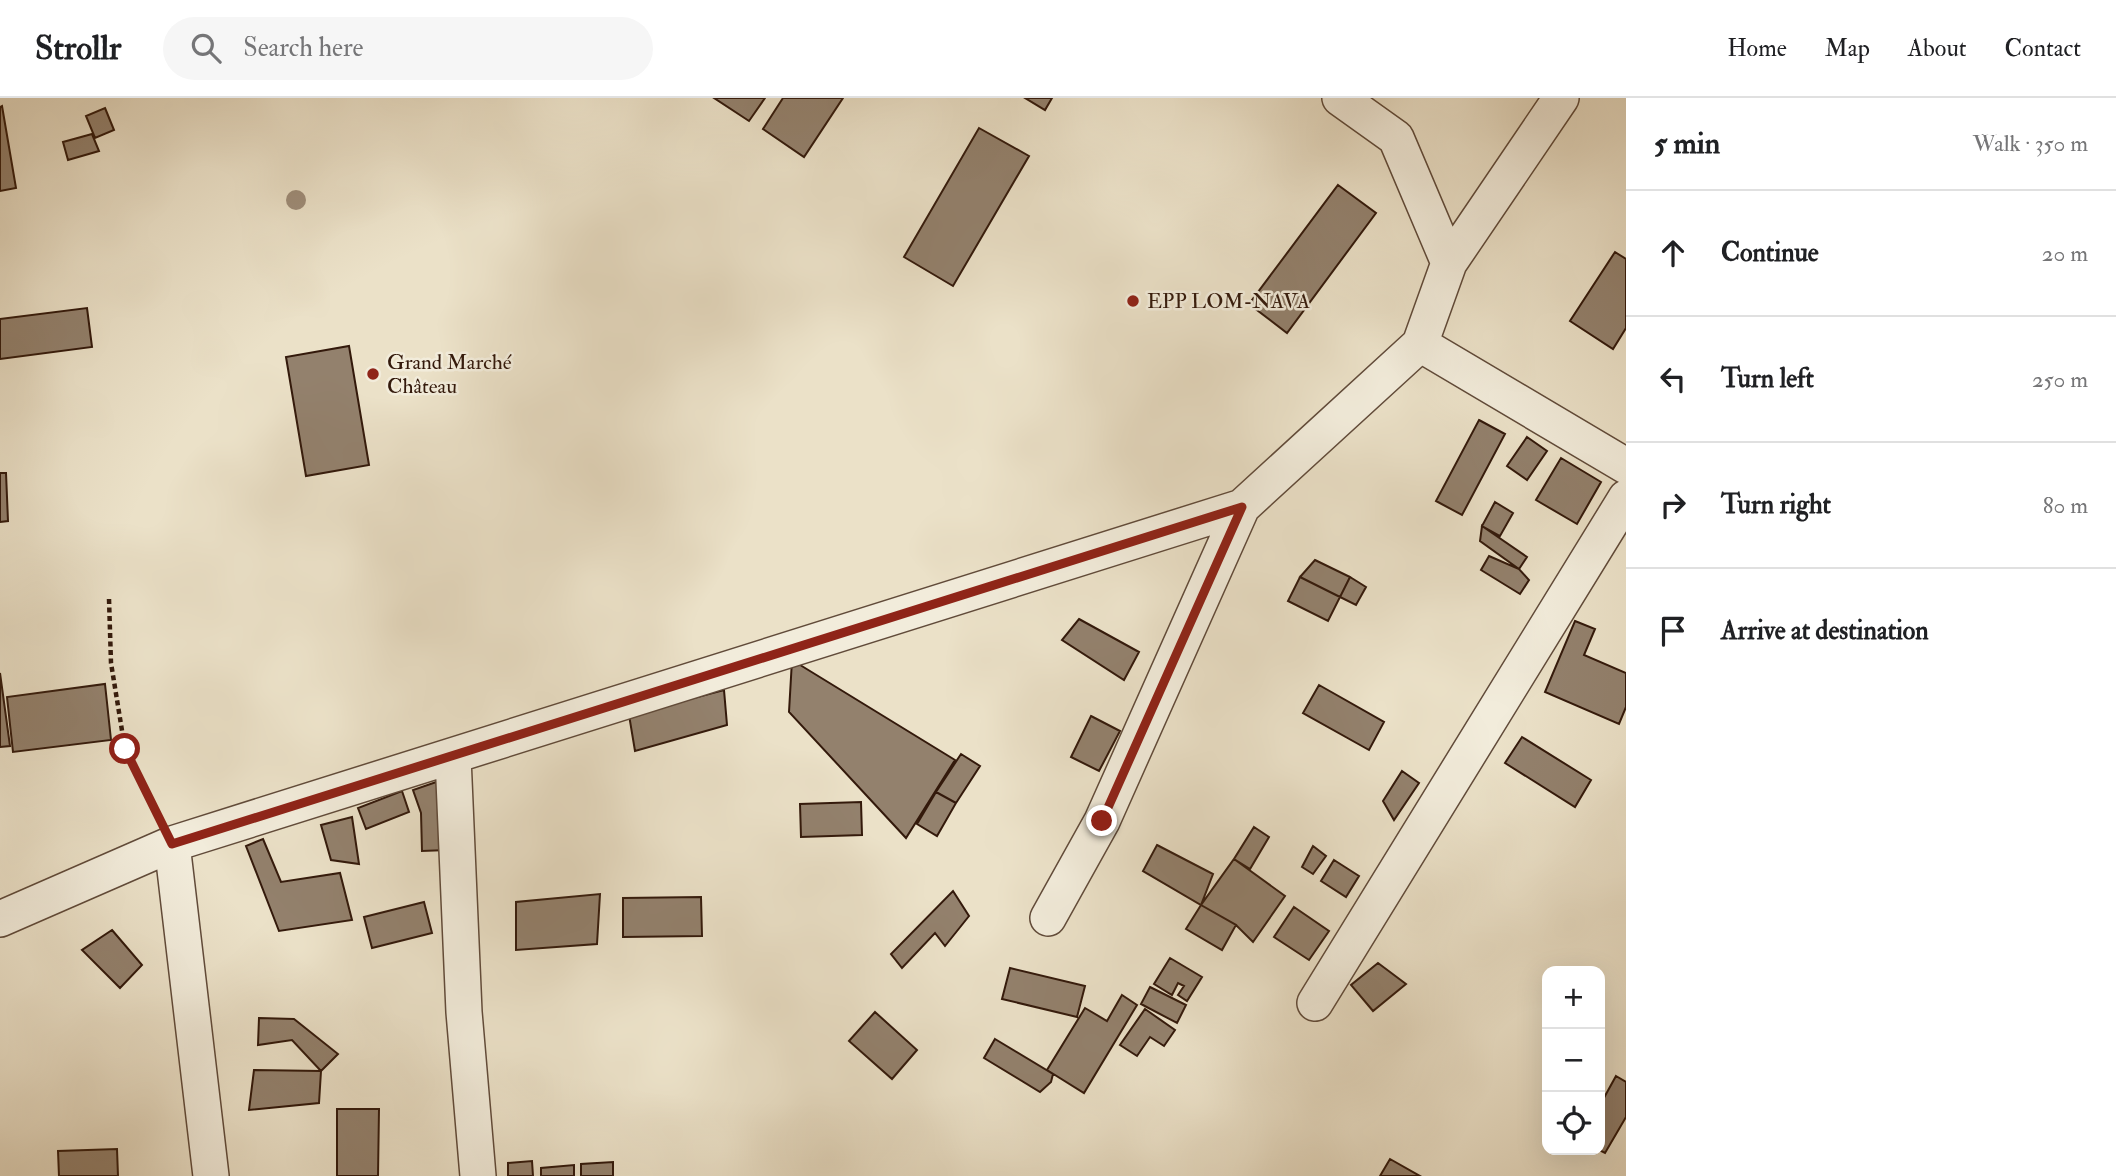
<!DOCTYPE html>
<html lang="en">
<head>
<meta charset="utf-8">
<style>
	body { margin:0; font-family:"IM FELL Double Pica",serif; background:#f6f6f6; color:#202124 }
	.controls { position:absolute; right:21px; bottom:21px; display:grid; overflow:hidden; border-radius:14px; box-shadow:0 7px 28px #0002 }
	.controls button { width:63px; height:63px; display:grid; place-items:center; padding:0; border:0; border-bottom:2px solid #e0e0e0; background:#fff; color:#202124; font:35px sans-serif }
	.stop { position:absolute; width:21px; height:21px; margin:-16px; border:5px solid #8f2418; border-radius:50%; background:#fff }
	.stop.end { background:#8f2418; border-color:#fff; box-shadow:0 2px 7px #0008 }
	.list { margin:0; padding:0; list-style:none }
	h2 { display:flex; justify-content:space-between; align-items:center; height:91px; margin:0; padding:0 28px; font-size:30px }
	h2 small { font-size:23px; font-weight:400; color:#757577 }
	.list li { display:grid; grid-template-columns:46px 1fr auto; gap:21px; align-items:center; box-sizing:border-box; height:126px; padding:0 28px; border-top:2px solid #e0e0e0 }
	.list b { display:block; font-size:26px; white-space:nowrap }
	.list em { font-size:23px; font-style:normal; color:#757577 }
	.icon { flex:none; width:38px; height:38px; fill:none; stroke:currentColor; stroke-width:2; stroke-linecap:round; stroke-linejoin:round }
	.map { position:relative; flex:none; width:1626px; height:1078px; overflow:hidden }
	header { display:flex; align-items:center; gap:42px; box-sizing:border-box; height:98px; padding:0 35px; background:#fff; border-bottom:2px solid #e0e0e0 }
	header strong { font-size:33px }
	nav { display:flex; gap:38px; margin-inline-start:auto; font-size:24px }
	.search { width:490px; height:63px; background:#f6f6f6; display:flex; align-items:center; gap:18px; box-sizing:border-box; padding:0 24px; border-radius:38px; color:#757577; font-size:26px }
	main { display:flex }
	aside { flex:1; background:#fff }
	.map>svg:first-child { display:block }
	.building { fill:#93816d; stroke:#33190b; stroke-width:2 }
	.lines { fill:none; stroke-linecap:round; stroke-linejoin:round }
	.minor-casing { stroke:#614b3a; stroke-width:38 }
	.path { stroke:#33190b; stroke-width:4.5; stroke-dasharray:5 3.5; stroke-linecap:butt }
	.minor { stroke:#f2ecdb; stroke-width:35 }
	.tree { fill:#9f8e7a }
	.route { stroke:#8f2418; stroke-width:9 }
	.poi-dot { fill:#8f2418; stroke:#f2ecdb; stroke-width:2.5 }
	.labels { text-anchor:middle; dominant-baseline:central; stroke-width:5; stroke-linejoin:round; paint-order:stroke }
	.poi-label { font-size:21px; fill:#33190b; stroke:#f2ecdb; text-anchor:start }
</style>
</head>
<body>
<header>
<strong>Strollr</strong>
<div class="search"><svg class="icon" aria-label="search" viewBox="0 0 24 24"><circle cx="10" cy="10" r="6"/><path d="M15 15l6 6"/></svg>Search here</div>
<nav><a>Home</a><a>Map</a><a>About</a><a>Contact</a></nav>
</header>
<main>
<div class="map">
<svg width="1626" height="1078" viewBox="0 0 1626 1078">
	<rect width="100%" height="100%" fill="#ebe1c8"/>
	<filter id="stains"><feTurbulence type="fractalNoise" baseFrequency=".00286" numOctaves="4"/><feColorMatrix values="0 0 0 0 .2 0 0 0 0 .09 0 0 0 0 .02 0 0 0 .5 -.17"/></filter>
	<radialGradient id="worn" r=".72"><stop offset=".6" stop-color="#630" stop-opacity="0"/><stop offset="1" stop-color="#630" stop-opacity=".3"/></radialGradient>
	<path class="building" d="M714 0H765L749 23Z
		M783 0H843L804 59 763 31Z
		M1025 0H1052L1045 12Z
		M2 8 16 90 0 93V9Z
		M105 10 114 32 95 40 86 18Z
		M979 30 1029 58 953 188 904 159Z
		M92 36 99 53 68 62 63 44Z
		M1338 87 1376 115 1287 235 1249 206Z
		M1615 154 1626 161V230L1613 251 1570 223Z
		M87 210 92 249 0 261V221Z
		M349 248 369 367 306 378 286 259Z
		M1479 322 1505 336 1462 417 1436 403Z
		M1527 339 1547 353 1527 382 1507 368Z
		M1561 360 1601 384 1577 426 1536 402Z
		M0 375H6L8 423 0 424Z
		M1495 404 1513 415 1500 438 1482 428Z
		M1482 428 1527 459 1519 471 1480 443Z
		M1489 458 1519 471 1529 482 1520 496 1481 472Z
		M1315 462 1350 479 1340 499 1300 479Z
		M1300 479 1340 499 1328 523 1288 503Z
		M1350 479 1366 489 1356 507 1340 499Z
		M1079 521 1139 554 1124 582 1062 542Z
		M1575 523 1595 531 1584 557 1626 575V609L1619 626 1545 594Z
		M792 562 955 662 906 740 789 614Z
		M0 575 10 648 0 649Z
		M105 586 111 642 13 654 7 599Z
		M1319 587 1384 624 1369 652 1303 615Z
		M724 592 727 627 635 653 629 617Z
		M1091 618 1120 633 1099 673 1071 659Z
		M1522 639 1591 682 1575 709 1505 665Z
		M961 656 980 668 956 705 936 694Z
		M1402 673 1419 685 1394 722 1383 703Z
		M445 681 447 752 422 753 421 715 413 692Z
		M402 693 409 714 366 731 358 710Z
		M936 694 956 705 937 738 917 726Z
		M861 704 862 737 801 739 800 706Z
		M352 719 359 766 331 762 321 727Z
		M1254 729 1269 739 1250 771 1234 761Z
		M263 741 281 784 340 775 352 822 279 833 246 748Z
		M1157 747 1213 776 1201 807 1143 773Z
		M1313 748 1326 758 1313 776 1302 769Z
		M1234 761 1285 798 1253 844 1236 827 1201 807Z
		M1334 762 1359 778 1346 799 1321 783Z
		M953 793 969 818 945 848 935 835 902 870 891 856Z
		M600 796 597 846 516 852V804Z
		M701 799 702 838 623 839V800Z
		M424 804 432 835 372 850 364 819Z
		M1201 807 1236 827 1222 852 1186 831Z
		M1294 809 1329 833 1309 862 1274 839Z
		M112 832 142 867 120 890 82 852Z
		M1170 860 1202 879 1187 903 1178 897 1184 888 1178 885 1172 897 1154 886Z
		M1378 865 1406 886 1373 913 1351 887Z
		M1010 870 1085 888 1077 919 1002 901Z
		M1150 889 1186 907 1177 925 1141 906Z
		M1122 897 1137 907 1084 995 1047 972 1085 910 1107 923Z
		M1145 911 1175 932 1164 948 1150 939 1137 958 1120 947Z
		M875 914 917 952 892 981 849 943Z
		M259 920 294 921 338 956 321 973 292 942 258 947Z
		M995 941 1053 976 1051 984 1040 994 984 960Z
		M254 972 321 973 319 1005 249 1012Z
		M1616 978 1626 984V1019L1605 1055 1599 1052 1600 1007Z
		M337 1011H379L378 1078H337Z
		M117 1051 118 1078H59L58 1053Z
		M1390 1061 1420 1078H1380Z
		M532 1063 533 1078H508V1065Z
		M613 1064V1078H581V1066Z
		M574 1067V1078H541V1070Z"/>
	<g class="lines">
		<defs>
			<path id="minor" d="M1340 0 1396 40 1449 165
				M1420 246 1626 368
				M453 659 464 914 478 1078
				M172 746 211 1078
				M1048 820 1102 723 1242 409
				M0 821 172 746 1242 409 1420 246 1449 165 1561 0
				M1315 905 1626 400"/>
		</defs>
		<use href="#minor" class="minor-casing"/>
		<path class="path" d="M109 501 111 565 125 651 158 717"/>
		<use href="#minor" class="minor"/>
	</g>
	<circle class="tree" cx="296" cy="102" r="10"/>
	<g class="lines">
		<path class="route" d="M125 651 172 746 1242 409 1102 723"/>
	</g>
	<g class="poi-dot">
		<circle cx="1133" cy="203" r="7"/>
		<circle cx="373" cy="276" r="7"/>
	</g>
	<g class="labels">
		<g class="poi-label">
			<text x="1147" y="203">EPP LOM-NAVA</text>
			<text x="387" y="264">Grand Marché<tspan x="387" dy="24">Château</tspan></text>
		</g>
	</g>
	<rect width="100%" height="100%" filter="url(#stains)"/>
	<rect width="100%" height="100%" fill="url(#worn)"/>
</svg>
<div class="controls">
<button>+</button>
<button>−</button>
<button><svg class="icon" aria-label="locate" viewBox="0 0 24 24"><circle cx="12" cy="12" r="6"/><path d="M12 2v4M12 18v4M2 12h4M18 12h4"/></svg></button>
</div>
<div class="stop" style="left:125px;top:651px"></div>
<div class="stop end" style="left:1102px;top:723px"></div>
</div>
<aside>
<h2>5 min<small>Walk · 350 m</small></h2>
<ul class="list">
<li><svg class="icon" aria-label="ahead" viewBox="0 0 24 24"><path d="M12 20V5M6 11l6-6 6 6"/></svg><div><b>Continue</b></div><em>20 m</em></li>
<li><svg class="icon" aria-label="left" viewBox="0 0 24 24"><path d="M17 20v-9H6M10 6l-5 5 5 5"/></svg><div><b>Turn left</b></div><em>250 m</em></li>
<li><svg class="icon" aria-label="right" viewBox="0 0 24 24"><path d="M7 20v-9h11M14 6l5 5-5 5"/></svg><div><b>Turn right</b></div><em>80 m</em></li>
<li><svg class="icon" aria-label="arrive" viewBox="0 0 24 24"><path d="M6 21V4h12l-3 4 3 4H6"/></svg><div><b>Arrive at destination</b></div></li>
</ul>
</aside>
</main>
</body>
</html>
